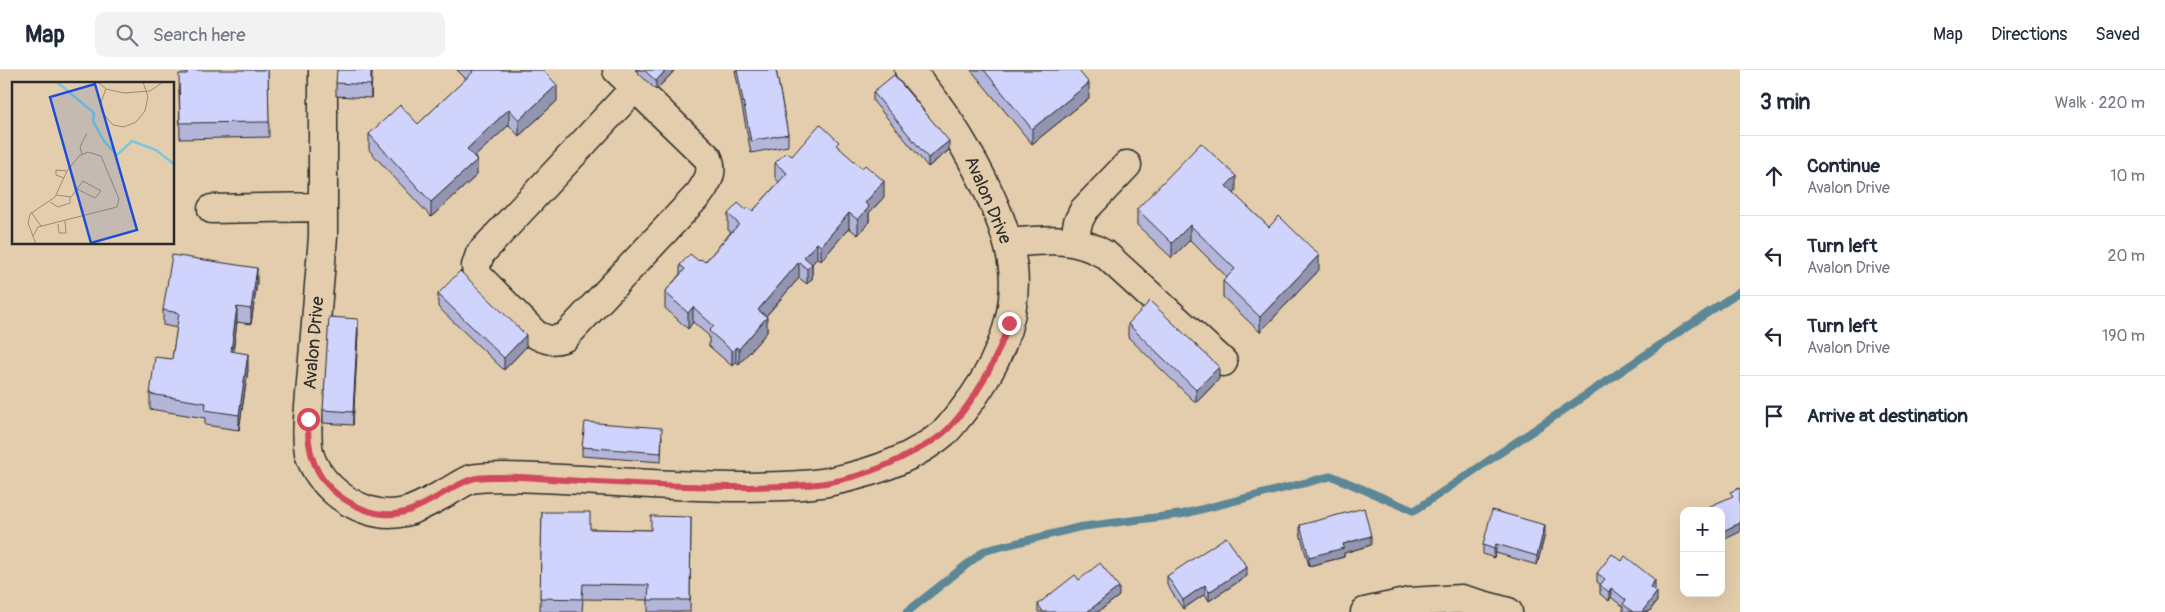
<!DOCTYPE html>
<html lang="en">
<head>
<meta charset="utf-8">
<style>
	body { margin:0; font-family:Pangolin,sans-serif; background:#f2f2f3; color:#1f2937 }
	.controls { position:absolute; right:15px; bottom:15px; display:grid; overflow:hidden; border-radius:10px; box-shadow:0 5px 20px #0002 }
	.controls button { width:45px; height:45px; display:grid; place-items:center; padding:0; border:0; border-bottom:1px solid #e0e1e3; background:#fff; color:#1f2937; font:25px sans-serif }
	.stop { position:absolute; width:15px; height:15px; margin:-11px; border:4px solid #d1495b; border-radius:50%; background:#fff }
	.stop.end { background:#d1495b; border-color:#fff; box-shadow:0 1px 5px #0008 }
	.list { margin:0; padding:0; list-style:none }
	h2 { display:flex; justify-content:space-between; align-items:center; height:65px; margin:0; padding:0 20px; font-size:21px }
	h2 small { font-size:16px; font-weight:400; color:#747a83 }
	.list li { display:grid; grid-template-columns:32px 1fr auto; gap:15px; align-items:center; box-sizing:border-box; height:80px; padding:0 20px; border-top:1px solid #e0e1e3 }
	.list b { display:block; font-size:19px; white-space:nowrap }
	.list p { margin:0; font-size:16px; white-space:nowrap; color:#747a83 }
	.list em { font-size:16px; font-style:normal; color:#747a83 }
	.icon { flex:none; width:28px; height:28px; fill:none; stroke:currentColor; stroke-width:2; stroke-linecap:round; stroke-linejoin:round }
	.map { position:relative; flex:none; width:1740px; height:542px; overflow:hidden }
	header { display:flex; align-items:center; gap:30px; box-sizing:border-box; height:70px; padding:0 25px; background:#fff; border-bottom:1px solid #e0e1e3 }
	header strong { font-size:24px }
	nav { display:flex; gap:28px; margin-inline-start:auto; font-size:18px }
	.search { width:350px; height:45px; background:#f2f2f3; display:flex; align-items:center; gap:12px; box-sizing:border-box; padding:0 18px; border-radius:10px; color:#747a83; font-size:19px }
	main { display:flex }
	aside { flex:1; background:#fff }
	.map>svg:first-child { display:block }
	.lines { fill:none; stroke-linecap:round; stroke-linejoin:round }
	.stream { stroke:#5c8796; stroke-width:8 }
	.minor-casing { stroke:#2b2b2b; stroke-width:31 }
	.minor { stroke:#e3cdac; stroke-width:28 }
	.wall { fill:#b3b5d9; stroke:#2b2b2b }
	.shaded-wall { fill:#9294b0; stroke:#2b2b2b }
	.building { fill:#d0d3fc; stroke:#2b2b2b }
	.route { stroke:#d1495b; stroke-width:6 }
	.labels { text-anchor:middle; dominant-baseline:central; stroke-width:5; stroke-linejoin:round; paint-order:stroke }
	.street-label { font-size:18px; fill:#2b2b2b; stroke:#e3cdac }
	.inset-river { fill:none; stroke:#7cc5dd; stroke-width:2.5 }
	.inset-road { fill:none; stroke:#998c78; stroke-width:1 }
	.view { fill:#1d4ed8; fill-opacity:0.15; stroke:#1d4ed8; stroke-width:2.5 }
	.inset-edge { fill:none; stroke:#2b2b2b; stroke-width:2.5 }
</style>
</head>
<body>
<header>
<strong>Map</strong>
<div class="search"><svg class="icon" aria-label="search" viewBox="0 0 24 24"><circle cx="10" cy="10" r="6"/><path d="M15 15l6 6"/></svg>Search here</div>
<nav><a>Map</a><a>Directions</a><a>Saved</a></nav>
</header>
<main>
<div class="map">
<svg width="1740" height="542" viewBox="0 0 1740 542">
	<rect width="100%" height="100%" fill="#e3cdac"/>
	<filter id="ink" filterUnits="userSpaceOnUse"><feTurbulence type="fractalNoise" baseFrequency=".02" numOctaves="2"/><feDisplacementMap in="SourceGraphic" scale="10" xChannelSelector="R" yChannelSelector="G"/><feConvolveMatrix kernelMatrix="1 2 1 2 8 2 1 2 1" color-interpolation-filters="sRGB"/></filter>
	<g filter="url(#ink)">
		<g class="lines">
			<path class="stream" d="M907 542 984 481 1080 457 1183 444 1332 406 1414 441 1740 221"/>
			<defs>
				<path id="minor" d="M323 0V167L308 349C307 360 307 371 309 383 316 409 342 432 367 440 402 452 422 435 451 420 458 416 465 411 471 409 481 407 495 407 505 407 585 408 663 417 743 417 771 416 800 417 828 412 869 404 914 389 946 361 951 356 956 349 961 343 993 304 1019 251 1013 198 1005 137 951 45 909 0
					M617 0 708 88C714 102 708 111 700 123L565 267C552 272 546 270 535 264L477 205 476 196 480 184 630 23 632 14
					M212 139 323 137
					M1074 171 1078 152 1084 140 1127 95
					M1009 173C1046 170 1072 165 1106 185L1223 292
					M1365 542 1410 532 1461 529 1508 542"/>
			</defs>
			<use href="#minor" class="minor-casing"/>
			<use href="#minor" class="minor"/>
		</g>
		<path class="wall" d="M268 0 269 67 180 69 179 19 187 4Z
			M372 0 371 28 336 26V13Z
			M457 0H543L557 31 519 66 509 55 474 87 477 105 431 147 369 80V64L418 54 466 9Z
			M635 0H675L656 20Z
			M735 0H776L788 64V76L751 83Z
			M971 0H1078L1089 28 1032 74Z
			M873 22 949 80 928 97 873 31Z
			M839 78 884 127 869 143V152L858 165 849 158 821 191 817 188 812 194V209L807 214 799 208 766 246 767 262 739 294 736 292 732 296 709 276V266L693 252 688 259 665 238V222L680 204V195L699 191 705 192 731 162 728 160V144L753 141 779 112 775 108V93L792 86Z
			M1236 121 1234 124 1269 157 1319 200 1260 262 1223 227V211L1227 207 1190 170 1172 188 1137 155V139Z
			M257 213 251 254 237 252 233 282 248 300 239 360 205 355V348L150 339V324L172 289 177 258 163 255V240Z
			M438 224 526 277 504 300 438 237Z
			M1128 254 1219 309 1196 333 1128 267Z
			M358 262 353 355 323 353V340Z
			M662 366 661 392 582 386V377Z
			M542 442 590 459 651 460 691 447 690 542H648V530L583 529 582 542H540Z
			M1300 455 1371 475 1344 483V487L1309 496 1300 463Z
			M1545 464 1537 495 1496 483 1494 488 1483 484V475Z
			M1597 503 1655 519 1654 520 1657 531 1649 542H1623V537L1611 527 1609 531 1600 524V514L1597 512Z
			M1167 506H1247L1209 531 1205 524 1183 539 1167 515Z
			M1079 510 1119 526 1098 542H1038V534Z"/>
		<path class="shaded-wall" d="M371 0H372L371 28Z
			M666 0H675L656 20V11Z
			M1089 13V28L1032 74V59Z
			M557 15V31L519 66V50Z
			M509 39V55L467 94V79Z
			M949 71V80L928 97V88Z
			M477 90V105L431 147V132Z
			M1236 106V121L1226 132V116Z
			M884 111V127L869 143V152L858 165V150L865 133Z
			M849 143V158L821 191V176Z
			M1190 155V170L1172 188V173Z
			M817 173V188L812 194V209L807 214V199L804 187Z
			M1319 185V200L1260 262V247Z
			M799 192V208L758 255V240Z
			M257 198V213L251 254V239Z
			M237 237V252L231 297V281Z
			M693 237V252L688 259V243Z
			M767 247V262L739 294V279Z
			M358 249V262L353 355V342Z
			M526 265V277L504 300V288Z
			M736 277V292L732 296V281Z
			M248 284V300L239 360V345Z
			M1219 297V309L1196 333V320Z
			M1740 453V462L1721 471V462Z
			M1545 455V464L1537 495V486Z
			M1371 466V475L1344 483V487L1309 496V487L1343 474Z
			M1496 474V483L1494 488V479Z
			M1247 497V506L1209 531V522Z
			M1655 510V519L1650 526V517Z
			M1205 515V524L1183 539V530Z
			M1119 517V526L1098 542H1087Z
			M1611 518V527L1609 531V522Z
			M1657 522V531L1649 542H1642Z"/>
		<path class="building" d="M187 0H268L269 52 180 53 179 4H187Z
			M337 0H371V15L336 13Z
			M471 0H543L557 15 519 50 509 39 467 79 477 90 431 132 369 64 400 35 418 54 473 2Z
			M644 0H666L656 11Z
			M737 0H776L788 64 751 71Z
			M984 0H1078L1089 13 1032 59Z
			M894 5 949 71 928 88 873 22Z
			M820 54 839 72 836 75 862 98 865 95 884 111 865 133 869 137 858 150 849 143 821 176 817 173 804 187 812 194 807 199 799 192 758 240 767 247 739 279 736 277 732 281 709 261 714 256 693 237 688 243 665 222 685 199 680 195 690 184 699 191 701 189 705 192 739 154 728 144 738 133 746 140 748 137 753 141 787 103 775 93 786 82 792 86Z
			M1201 73 1236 106 1226 116 1269 157 1279 146 1319 185 1260 247 1223 211 1235 199 1190 155 1172 173 1137 139Z
			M172 185 257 198 251 239 237 237 231 281 248 284 239 345 205 340 206 333 150 324 155 287 172 289 179 243 163 240Z
			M460 201 526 265 504 288 438 224Z
			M1150 231 1219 297 1196 320 1128 254Z
			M329 247 358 249 353 342 323 340Z
			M585 352 662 358 661 383 582 377Z
			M1740 418V453L1721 462V441H1709L1708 437 1733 426 1730 422Z
			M1364 438 1371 466 1343 474 1344 478 1309 487 1300 455Z
			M1492 440 1545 455 1537 486 1496 474 1494 479 1483 475Z
			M542 442H590V459L651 460V446L691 447 690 530H648L649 515 583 514 582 529 540 528Z
			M1226 467 1247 497 1209 522 1205 515 1183 530 1167 506Z
			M1612 484 1622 491 1625 486 1655 510 1650 517 1657 522 1642 542H1633L1623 534 1626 530 1611 518 1609 522 1600 515 1605 509 1597 503Z
			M1100 493 1119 517 1087 542H1043L1038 534 1075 505 1079 510Z"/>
	</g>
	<g class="lines" filter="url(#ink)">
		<path class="route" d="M308 349C306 392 322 422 363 439 407 457 432 425 469 410 478 406 493 407 503 407 524 406 545 409 566 410 626 414 685 417 745 417 771 416 799 417 825 413 856 408 886 397 913 382 925 376 939 368 948 359 977 328 996 292 1009 253"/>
	</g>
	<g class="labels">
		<g class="street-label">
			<text transform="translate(988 130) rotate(67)">Avalon Drive</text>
			<text transform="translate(314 273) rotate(-85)">Avalon Drive</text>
		</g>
	</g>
	<g transform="translate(12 12)">
		<rect width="162" height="162" fill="#e3cdac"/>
		<path class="inset-river" d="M45 0 82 31 81 39 92 59 105 73 120 59 144 68 163 83"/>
		<path class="inset-road" d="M86 0 94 7 112 11 138 9 151 0M94 7 89 20 90 30 101 43 112 45 124 40 133 29 136 15 131 0M70 72 68 65 75 51M52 96 44 93V88L55 89M44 113 59 115 71 99 89 109 83 116 65 107M38 120 46 125 58 121V115M19 130 29 144M46 142 47 151H54L53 139M21 154 26 145 105 125 107 117 89 74 76 70 67 74 55 89 43 115 18 132 16 141 24 162"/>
		<path class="view" d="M83 2 125 148 79 161 38 15Z"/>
		<rect width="162" height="162" class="inset-edge"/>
	</g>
</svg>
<div class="controls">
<button>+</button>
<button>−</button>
</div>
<div class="stop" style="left:308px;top:349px"></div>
<div class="stop end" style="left:1009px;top:253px"></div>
</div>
<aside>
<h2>3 min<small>Walk · 220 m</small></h2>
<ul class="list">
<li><svg class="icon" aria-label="ahead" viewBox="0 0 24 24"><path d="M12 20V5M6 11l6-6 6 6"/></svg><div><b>Continue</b><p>Avalon Drive</p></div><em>10 m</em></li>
<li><svg class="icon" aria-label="left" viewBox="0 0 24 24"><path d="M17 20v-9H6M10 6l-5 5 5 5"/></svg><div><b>Turn left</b><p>Avalon Drive</p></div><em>20 m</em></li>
<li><svg class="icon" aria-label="left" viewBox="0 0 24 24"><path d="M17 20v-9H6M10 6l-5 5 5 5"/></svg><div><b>Turn left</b><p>Avalon Drive</p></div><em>190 m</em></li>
<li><svg class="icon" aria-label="arrive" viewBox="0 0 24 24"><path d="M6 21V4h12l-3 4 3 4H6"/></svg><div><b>Arrive at destination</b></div></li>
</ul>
</aside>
</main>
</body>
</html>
